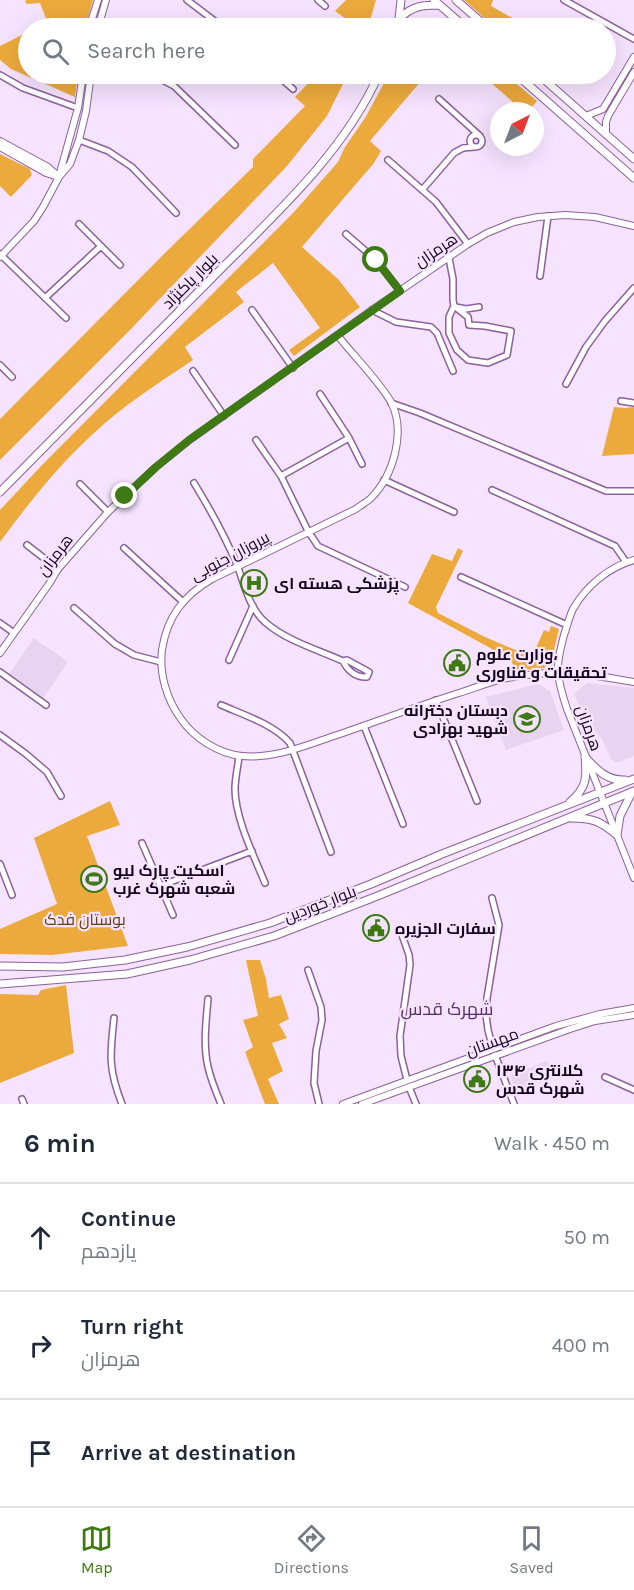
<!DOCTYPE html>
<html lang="en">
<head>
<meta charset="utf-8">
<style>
	body { margin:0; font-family:Karla,Cairo,sans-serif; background:#f2f2f3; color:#1f2937 }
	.compass { position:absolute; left:490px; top:102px; width:54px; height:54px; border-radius:50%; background:#fff; box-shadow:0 6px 24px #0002; rotate:42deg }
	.stop { position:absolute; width:18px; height:18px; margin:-14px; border:4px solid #3e7a13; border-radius:50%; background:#fff }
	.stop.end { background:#3e7a13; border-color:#fff; box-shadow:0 2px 6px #0008 }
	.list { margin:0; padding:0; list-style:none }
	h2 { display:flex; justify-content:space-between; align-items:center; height:78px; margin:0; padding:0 24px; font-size:26px }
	h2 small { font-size:20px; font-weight:400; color:#747a83 }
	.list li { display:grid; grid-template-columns:39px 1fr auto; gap:18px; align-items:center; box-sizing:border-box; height:108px; padding:0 24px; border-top:2px solid #e0e1e3 }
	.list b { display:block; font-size:22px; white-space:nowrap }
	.list p { margin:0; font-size:20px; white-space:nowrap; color:#747a83 }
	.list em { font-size:20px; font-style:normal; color:#747a83 }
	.icon { flex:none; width:33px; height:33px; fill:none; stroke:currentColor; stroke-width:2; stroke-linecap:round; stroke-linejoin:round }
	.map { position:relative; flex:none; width:634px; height:1104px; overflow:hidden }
	.search { position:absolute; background:#fff; box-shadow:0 6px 24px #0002; left:18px; right:18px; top:18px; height:66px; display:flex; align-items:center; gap:15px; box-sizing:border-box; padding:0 21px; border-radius:33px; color:#747a83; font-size:22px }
	.sheet { height:402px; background:#fff }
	nav { display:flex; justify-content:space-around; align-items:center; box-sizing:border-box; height:84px; border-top:2px solid #e0e1e3; background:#fff; font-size:16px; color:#747a83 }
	nav a { display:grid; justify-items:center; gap:3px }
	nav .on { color:#3e7a13 }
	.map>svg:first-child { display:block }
	.built { fill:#e8d3f1 }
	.green { fill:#ecaa3d }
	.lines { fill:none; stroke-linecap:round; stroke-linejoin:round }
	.minor-casing { stroke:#8c609e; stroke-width:8 }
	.tertiary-casing { stroke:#8c609e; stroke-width:8 }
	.secondary-casing { stroke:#8c609e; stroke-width:9 }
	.minor { stroke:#fff; stroke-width:5 }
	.tertiary { stroke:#fff; stroke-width:6 }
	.secondary { stroke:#fff; stroke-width:7 }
	.route { stroke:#3e7a13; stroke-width:8 }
	.labels { text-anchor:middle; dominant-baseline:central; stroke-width:4.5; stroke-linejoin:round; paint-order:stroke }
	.street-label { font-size:16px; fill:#14041a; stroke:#f6e3ff }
	.poi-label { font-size:16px; font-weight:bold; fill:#14041a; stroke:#f6e3ff; text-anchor:start }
	.park-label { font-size:16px; fill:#604313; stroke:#f6e3ff }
	.neighbourhood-label { font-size:18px; fill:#582e68; stroke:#f6e3ff }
</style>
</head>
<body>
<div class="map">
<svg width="634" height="1104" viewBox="0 0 634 1104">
	<rect width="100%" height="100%" fill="#f6e3ff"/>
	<path class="built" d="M34 638 68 662 43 698 9 674Z
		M587 683 634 688V756L616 763 611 759 602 739 596 732 591 721 587 723 574 694Z
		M538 684 550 691 564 730 506 750 486 697Z
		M547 1061 553 1077 516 1091 511 1076Z"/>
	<path class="green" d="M26 0H93L85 28H35L47 21 40 3 27 4 25 2Z
		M346 0H376L368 28H337L346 19 335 11Z
		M464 0H493L491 6 530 28H496Z
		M28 32V74H78L75 97 11 69 0 60V46Z
		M317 74H348L327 116 287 166 130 330 0 460V419L167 251 253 167V159L305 106 295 97Z
		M389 74H427L370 141 381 151 374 163 302 247 338 279 360 307 294 356 289 350 320 328 273 263 236 292 244 302 185 347 193 360C160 382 121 407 93 434 58 466 28 504 0 542V510L42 465 294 212 338 162 345 147 365 118Z
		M481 74H505L537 101 529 111H523Z
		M0 154 30 169 32 175 11 197 0 186Z
		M614 407 625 408 634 407V454L602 456Z
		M458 548 463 551 436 607 438 613 485 637 532 657 544 630 549 632 551 626 559 629 551 662 544 668 516 671 509 656 506 655 496 659 492 649 408 603 432 554 452 561Z
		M110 801 120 825 87 836 128 946 52 955 0 954V929L57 904 34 838Z
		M246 960H260L266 979 269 998 281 995 289 1019 279 1024 287 1038 272 1043 283 1071 268 1079 279 1104H265L245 1052 253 1047 243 1020 258 1016Z
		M66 985 74 1053 0 1083V994L38 995 41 990Z"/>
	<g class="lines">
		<defs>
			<path id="minor" d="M187 0 224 28
				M318 0 325 6
				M564 0 634 39
				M151 74 174 86 235 145
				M276 74 293 89
				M0 75 23 88 78 108
				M439 99 480 136
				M470 141a6 6 0 1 1 12 0a6 6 0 1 1-12 0Z
				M79 140 108 151 132 167 176 213
				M388 160 436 202 468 244
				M422 190 454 153 463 148 474 147
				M79 224 120 265
				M346 234 376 260 400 291
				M0 254 66 318
				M449 258 453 279V300L454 306 449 317V333L457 350 468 360 488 363 507 355 511 331 485 326 469 325 468 317 454 306
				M540 276 548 216
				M45 298 101 246
				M456 307 466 309 479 307
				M252 310 293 368
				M372 310 396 322 431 327 437 333 453 371
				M0 365 12 377
				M193 371 224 416
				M566 384 586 347 605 321 634 288
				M320 394 349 438 362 464
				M621 401 634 403
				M391 403 420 413 606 491H634
				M256 440 281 476 308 531 318 546 405 587
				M281 476 349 438
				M384 480 454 512
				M194 483C210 509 225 536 237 565 244 583 249 608 265 622 285 640 318 650 343 661L347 660 369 672 367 677C356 678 347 670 343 661
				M80 484 108 512
				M492 490 615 546 626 562
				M27 545 58 569
				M124 548 183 602
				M461 577 567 625
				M74 608 115 644 134 655 161 662
				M0 623 14 633
				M229 660 253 606
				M0 672 46 705
				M436 700 477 801
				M221 705C244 715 273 724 290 743L331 852
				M364 726 403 824
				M0 735 26 754 47 772 61 796
				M239 756C238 767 235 778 235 789 235 818 254 856 265 883
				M142 843 173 915
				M0 864 12 895
				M160 886 252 851
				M492 898 499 925 487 998 486 1015 488 1030 493 1049
				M402 935 409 955 410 965 400 1036 401 1056 407 1080
				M308 970 321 1007 322 1020 316 1051 314 1083 319 1104
				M208 999C206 1022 203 1045 208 1067 211 1080 216 1092 221 1104
				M114 1018C110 1054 108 1069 122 1104
				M495 1055 514 1104
				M605 1077 634 1090
				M409 1087 416 1104
				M22 1099 24 1104"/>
			<path id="tertiary" d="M89 28 98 0
				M98 28 106 0
				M586 116 603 109 634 57
				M606 134V122L608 116 634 72
				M0 141 48 167 59 177
				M0 147 46 173 55 176
				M59 176 78 108 83 74
				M0 257 34 221 43 207 59 177 70 164 79 140 86 111 91 74
				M338 336C353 355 379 381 391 402 406 431 394 475 371 498 367 502 361 505 356 509L212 579C183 596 167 617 162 650 159 674 167 700 181 719 194 738 219 754 242 756 274 759 304 746 334 736 376 722 417 706 459 693 475 688 491 681 507 678 523 675 541 673 557 673 582 672 609 678 634 682
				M634 560C609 567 586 586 573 609 569 617 567 627 564 635 561 647 557 660 558 672 559 685 563 697 567 709L634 878
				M0 653 49 584 58 569 108 512 156 467 191 439 372 310 468 244 487 233 514 222 538 217 565 215 595 217 634 226
				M343 1104 556 1026 600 1014 634 1008
				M362 1104 570 1029 595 1021 634 1015"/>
			<path id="secondary" d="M434 0 466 28
				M456 0 488 28
				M399 19C412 6 422 5 439 5
				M396 28 399 19 401 0
				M516 74 634 178
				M538 74 634 159
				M0 492C70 421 139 351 209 281 271 218 343 155 379 74
				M585 757C597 770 607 781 625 780
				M570 802C587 788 587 777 585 756
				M571 818C593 818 600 821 617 835
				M617 835 620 816 632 792
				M0 966 63 967 125 960 187 947 270 923 371 884 442 854 634 779
				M0 984 127 974 190 960 274 936 375 897 634 791"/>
		</defs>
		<use href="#minor" class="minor-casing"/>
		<use href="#tertiary" class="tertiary-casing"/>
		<use href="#secondary" class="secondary-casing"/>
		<use href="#minor" class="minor"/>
		<use href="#tertiary" class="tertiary"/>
		<use href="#secondary" class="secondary"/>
	</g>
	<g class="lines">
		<path class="route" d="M125 496 156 467 189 440 400 291 376 260"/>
	</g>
	<defs>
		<symbol id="hospital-ring" viewBox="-11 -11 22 22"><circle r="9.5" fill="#f6e3ff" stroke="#3e7a13" stroke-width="1.5"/><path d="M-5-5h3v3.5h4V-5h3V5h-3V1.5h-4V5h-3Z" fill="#3e7a13"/></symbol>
		<symbol id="civic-ring" viewBox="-11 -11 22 22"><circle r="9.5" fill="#f6e3ff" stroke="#3e7a13" stroke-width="1.5"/><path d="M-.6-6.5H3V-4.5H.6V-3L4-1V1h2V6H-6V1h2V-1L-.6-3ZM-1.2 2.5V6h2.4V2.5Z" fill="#3e7a13"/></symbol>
		<symbol id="school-ring" viewBox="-11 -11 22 22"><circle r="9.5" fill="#f6e3ff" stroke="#3e7a13" stroke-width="1.5"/><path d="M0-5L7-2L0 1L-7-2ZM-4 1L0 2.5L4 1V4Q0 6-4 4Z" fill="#3e7a13"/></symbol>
		<symbol id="stadium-ring" viewBox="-11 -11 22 22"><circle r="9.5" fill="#f6e3ff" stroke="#3e7a13" stroke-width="1.5"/><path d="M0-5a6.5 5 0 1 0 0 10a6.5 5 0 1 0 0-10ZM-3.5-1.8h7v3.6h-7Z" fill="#3e7a13"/></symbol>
	</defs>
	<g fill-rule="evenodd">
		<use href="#hospital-ring" x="239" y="568" width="30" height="30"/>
		<use href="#civic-ring" x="442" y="648" width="30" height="30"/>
		<use href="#school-ring" x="512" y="704" width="30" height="30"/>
		<use href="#stadium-ring" x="79" y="864" width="30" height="30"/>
		<use href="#civic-ring" x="361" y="913" width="30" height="30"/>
		<use href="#civic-ring" x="462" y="1064" width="30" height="30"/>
	</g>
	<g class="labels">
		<g class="street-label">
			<text transform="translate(436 250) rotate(-34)">هرمزان</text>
			<text transform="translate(190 281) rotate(-45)">بلوار پاکنژاد</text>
			<text transform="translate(55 555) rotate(-53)">هرمزان</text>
			<text transform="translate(230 556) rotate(-28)">پیروزان جنوبی</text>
			<text transform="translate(589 728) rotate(70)">هرمزان</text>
			<text transform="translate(320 904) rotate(-21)">بلوار خوردین</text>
			<text transform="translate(492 1042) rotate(-20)">مهستان</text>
		</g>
		<g class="poi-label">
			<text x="274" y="583">پزشکی هسته ای</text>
			<text x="476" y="654">وزارت علوم،<tspan x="476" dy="18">تحقیقات و فناوری</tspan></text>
			<text x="508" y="710" text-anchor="end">دبستان دخترانه<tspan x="508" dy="18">شهید بهزادی</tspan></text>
			<text x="113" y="870">اسکیت پارک لیو<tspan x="113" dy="18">شعبه شهرک غرب</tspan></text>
			<text x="395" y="928">سفارت الجزیره</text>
			<text x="496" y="1070">کلانتری ۱۳۴<tspan x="496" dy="18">شهرک قدس</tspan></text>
		</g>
		<g class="park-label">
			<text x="85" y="919">بوستان فدک</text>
		</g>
		<g class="neighbourhood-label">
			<text x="447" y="1009">شهرک قدس</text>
		</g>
	</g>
</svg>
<svg class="compass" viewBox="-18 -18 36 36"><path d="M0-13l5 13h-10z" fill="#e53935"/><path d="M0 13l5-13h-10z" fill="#747a83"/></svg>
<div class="stop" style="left:376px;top:260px"></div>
<div class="stop end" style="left:125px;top:496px"></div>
<div class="search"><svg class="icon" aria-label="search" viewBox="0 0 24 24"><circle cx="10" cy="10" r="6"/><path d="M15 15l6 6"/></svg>Search here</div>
</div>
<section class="sheet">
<h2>6 min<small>Walk · 450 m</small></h2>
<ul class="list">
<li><svg class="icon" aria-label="ahead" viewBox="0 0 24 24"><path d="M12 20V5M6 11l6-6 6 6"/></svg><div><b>Continue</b><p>یازدهم</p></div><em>50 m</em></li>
<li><svg class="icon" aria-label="right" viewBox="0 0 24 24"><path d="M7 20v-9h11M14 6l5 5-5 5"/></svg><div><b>Turn right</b><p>هرمزان</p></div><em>400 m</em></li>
<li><svg class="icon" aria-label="arrive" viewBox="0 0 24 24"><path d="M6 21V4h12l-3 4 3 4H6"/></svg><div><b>Arrive at destination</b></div></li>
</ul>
</section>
<nav>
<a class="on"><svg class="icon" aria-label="map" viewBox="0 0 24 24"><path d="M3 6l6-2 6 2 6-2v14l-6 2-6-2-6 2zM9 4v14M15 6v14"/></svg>Map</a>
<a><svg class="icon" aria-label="directions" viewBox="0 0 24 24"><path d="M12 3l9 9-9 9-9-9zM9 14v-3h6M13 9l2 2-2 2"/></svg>Directions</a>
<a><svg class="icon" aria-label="saved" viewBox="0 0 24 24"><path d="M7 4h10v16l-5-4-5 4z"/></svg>Saved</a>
</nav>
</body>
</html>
